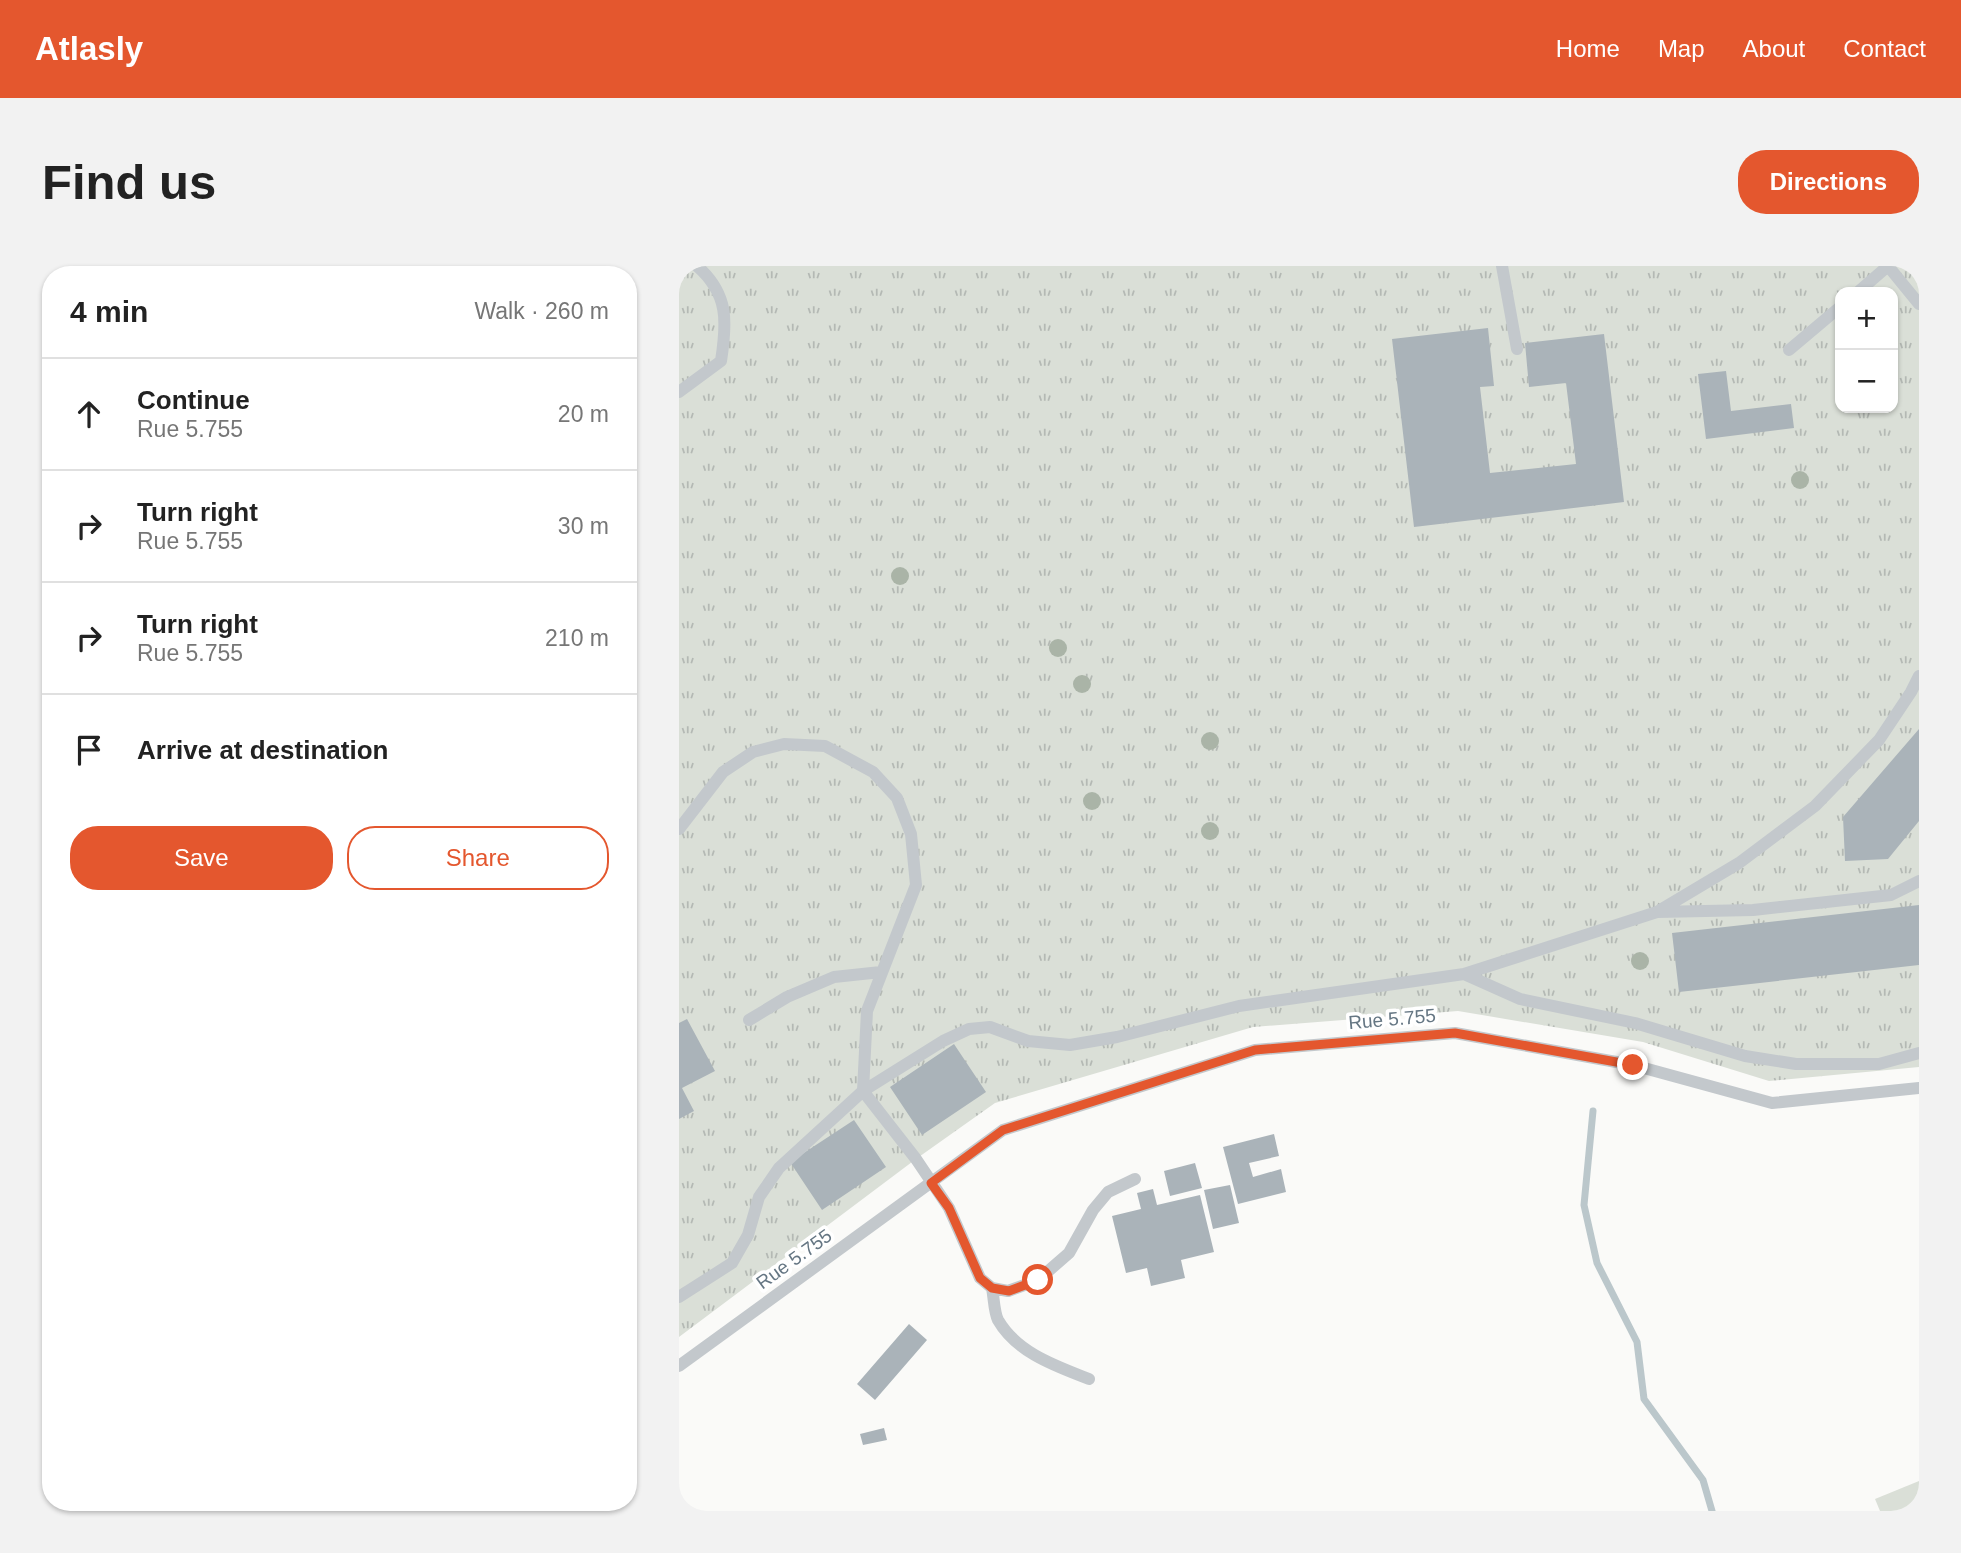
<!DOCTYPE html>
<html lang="en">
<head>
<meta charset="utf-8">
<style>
	body { margin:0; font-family:Arial,sans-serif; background:#f2f2f2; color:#222 }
	.controls { position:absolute; right:21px; top:21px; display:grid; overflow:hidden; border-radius:14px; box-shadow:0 2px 5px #0004 }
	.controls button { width:63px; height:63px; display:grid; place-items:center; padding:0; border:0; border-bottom:2px solid #e0e0e0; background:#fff; color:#222; font:35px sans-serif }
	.stop { position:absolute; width:21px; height:21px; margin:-16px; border:5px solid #e4572e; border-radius:50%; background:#fff }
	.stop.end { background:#e4572e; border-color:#fff; box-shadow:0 2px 7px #0008 }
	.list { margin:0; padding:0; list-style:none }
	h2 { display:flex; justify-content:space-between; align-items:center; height:91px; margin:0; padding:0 28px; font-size:30px }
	h2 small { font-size:23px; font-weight:400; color:#767676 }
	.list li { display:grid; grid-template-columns:46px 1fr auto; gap:21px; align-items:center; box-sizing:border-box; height:112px; padding:0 28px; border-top:2px solid #e0e0e0 }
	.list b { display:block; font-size:26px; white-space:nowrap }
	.list p { margin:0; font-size:23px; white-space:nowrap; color:#767676 }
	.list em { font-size:23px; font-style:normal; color:#767676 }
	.actions { display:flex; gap:14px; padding:21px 28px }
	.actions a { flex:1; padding:16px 0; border:2px solid #e4572e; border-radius:28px; text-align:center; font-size:24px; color:#e4572e }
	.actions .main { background:#e4572e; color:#fff }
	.icon { flex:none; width:38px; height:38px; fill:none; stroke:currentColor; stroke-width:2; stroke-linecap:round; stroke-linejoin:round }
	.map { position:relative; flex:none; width:1240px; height:1245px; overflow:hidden; border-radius:28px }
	header { display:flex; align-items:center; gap:42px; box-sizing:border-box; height:98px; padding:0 35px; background:#e4572e; color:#fff }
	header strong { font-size:33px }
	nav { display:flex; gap:38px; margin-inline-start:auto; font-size:24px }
	.intro { display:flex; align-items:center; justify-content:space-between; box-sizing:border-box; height:168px; padding:0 42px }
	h1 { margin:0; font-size:49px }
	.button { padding:18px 32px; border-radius:28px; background:#e4572e; color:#fff; font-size:24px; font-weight:700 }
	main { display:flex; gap:42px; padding:0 42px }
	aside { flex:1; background:#fff; border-radius:28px; box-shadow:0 2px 5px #0004 }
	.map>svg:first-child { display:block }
	.grass { fill:url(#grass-tufts); fill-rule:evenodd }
	.garden { fill:#dadfd7 }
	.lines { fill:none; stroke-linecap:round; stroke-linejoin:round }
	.stream { stroke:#bbc7cb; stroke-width:7 }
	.building { fill:#aab3b9 }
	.service { stroke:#c3c8cc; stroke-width:12 }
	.tree { fill:#aab4a7 }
	.route { stroke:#e4572e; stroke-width:9 }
	.labels { text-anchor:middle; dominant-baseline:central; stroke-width:7; stroke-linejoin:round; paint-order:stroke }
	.street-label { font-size:19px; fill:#657683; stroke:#fff }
</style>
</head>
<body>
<header>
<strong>Atlasly</strong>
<nav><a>Home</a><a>Map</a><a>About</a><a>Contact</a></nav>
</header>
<div class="intro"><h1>Find us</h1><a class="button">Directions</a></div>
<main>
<aside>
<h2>4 min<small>Walk · 260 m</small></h2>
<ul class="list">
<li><svg class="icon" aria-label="ahead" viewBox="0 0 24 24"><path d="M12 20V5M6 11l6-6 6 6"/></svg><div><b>Continue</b><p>Rue 5.755</p></div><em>20 m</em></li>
<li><svg class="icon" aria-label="right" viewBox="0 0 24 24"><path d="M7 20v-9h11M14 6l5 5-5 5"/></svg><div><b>Turn right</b><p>Rue 5.755</p></div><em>30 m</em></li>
<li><svg class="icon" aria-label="right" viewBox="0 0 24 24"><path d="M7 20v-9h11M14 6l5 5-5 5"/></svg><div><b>Turn right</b><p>Rue 5.755</p></div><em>210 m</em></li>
<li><svg class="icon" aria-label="arrive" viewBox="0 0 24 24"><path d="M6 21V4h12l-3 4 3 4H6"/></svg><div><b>Arrive at destination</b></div></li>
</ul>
<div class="actions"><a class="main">Save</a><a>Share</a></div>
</aside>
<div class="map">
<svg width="1240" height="1245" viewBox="0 0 1240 1245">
	<defs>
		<pattern id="grass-tufts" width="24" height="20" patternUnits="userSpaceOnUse" patternTransform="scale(1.75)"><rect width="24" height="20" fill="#dadfd7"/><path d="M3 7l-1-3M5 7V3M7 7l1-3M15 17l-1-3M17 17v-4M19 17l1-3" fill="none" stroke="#b4b9b4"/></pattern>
	</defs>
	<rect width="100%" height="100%" fill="#fafaf8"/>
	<path class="grass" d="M0 0H1240V801L1090 815 964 776 779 745 574 761 316 837 237 893 0 1071ZM1161 26H1214V142H1161Z"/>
	<path class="garden" d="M1240 1215V1245H1201L1196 1233Z"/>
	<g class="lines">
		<path class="stream" d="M914 845 905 939 918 997 958 1076 965 1133 1024 1214 1033 1245"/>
	</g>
	<path class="building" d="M809 62 815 120 801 121 811 207 897 198 887 117 850 121 846 77 925 68 945 236 735 261 713 73Z
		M1047 105 1052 145 1112 138 1115 162 1027 173 1019 108Z
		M1240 463V555L1209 593 1166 595 1164 551Z
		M1240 639V699L1000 726 993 667Z
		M8 753 36 805 3 822 15 845 0 853V757Z
		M275 778 307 826 243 869 211 821Z
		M175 854 207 901 143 944 111 896Z
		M595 868 600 890 570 897 574 911 602 903 607 926 559 938 544 881Z
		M516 897 523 922 491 930 485 905Z
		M551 919 560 957 534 963 525 924Z
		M474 923 478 939 521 929 535 986 502 994 506 1012 472 1020 468 1002 447 1007 433 950 462 943 458 927Z
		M230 1058 248 1074 196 1134 178 1118Z
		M205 1162 208 1174 184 1179 181 1168Z"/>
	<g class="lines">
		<path class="service" d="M823 0 838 83
			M1209 0 1240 38
			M1179 26 1209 0
			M1110 84 1161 41
			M0 126 42 95C48 56 50 28 18 0
			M0 563 44 506 74 486 105 478 146 480 194 506 218 532 232 568 237 619 188 745 184 825 237 893 270 942 301 1012 313 1022 329 1025 359 1014 390 987 414 944 429 926 456 913
			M978 646 1074 644 1212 629 1240 615
			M785 708 841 733 956 757 1066 790 1117 798H1200L1240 787
			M70 754 108 731 155 711 202 706
			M313 1022C315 1032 315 1046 319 1054 338 1087 377 1100 410 1113
			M0 1031 53 997 69 969 80 931 100 902 184 825 264 775 290 763 311 761 349 775 391 779 438 771 560 740 785 708 978 646 1060 597 1136 540 1200 474 1232 426 1240 410
			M0 1100 324 864 576 784 776 767 954 799 1093 837 1240 822"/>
	</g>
	<g class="tree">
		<circle cx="1121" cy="214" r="9"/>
		<circle cx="221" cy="310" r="9"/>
		<circle cx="379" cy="382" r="9"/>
		<circle cx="403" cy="418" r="9"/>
		<circle cx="531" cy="475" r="9"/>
		<circle cx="413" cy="535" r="9"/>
		<circle cx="531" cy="565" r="9"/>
		<circle cx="961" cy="695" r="9"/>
	</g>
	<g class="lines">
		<path class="route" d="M359 1014 330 1025 313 1022 301 1012 270 942 252 917 324 864 576 784 776 767 954 799"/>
	</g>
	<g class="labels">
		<g class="street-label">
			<text transform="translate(713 753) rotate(-5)">Rue 5.755</text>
			<text transform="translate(115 993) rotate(-36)">Rue 5.755</text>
		</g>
	</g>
</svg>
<div class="controls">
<button>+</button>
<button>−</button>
</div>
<div class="stop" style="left:359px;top:1014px"></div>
<div class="stop end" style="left:954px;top:799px"></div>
</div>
</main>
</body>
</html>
